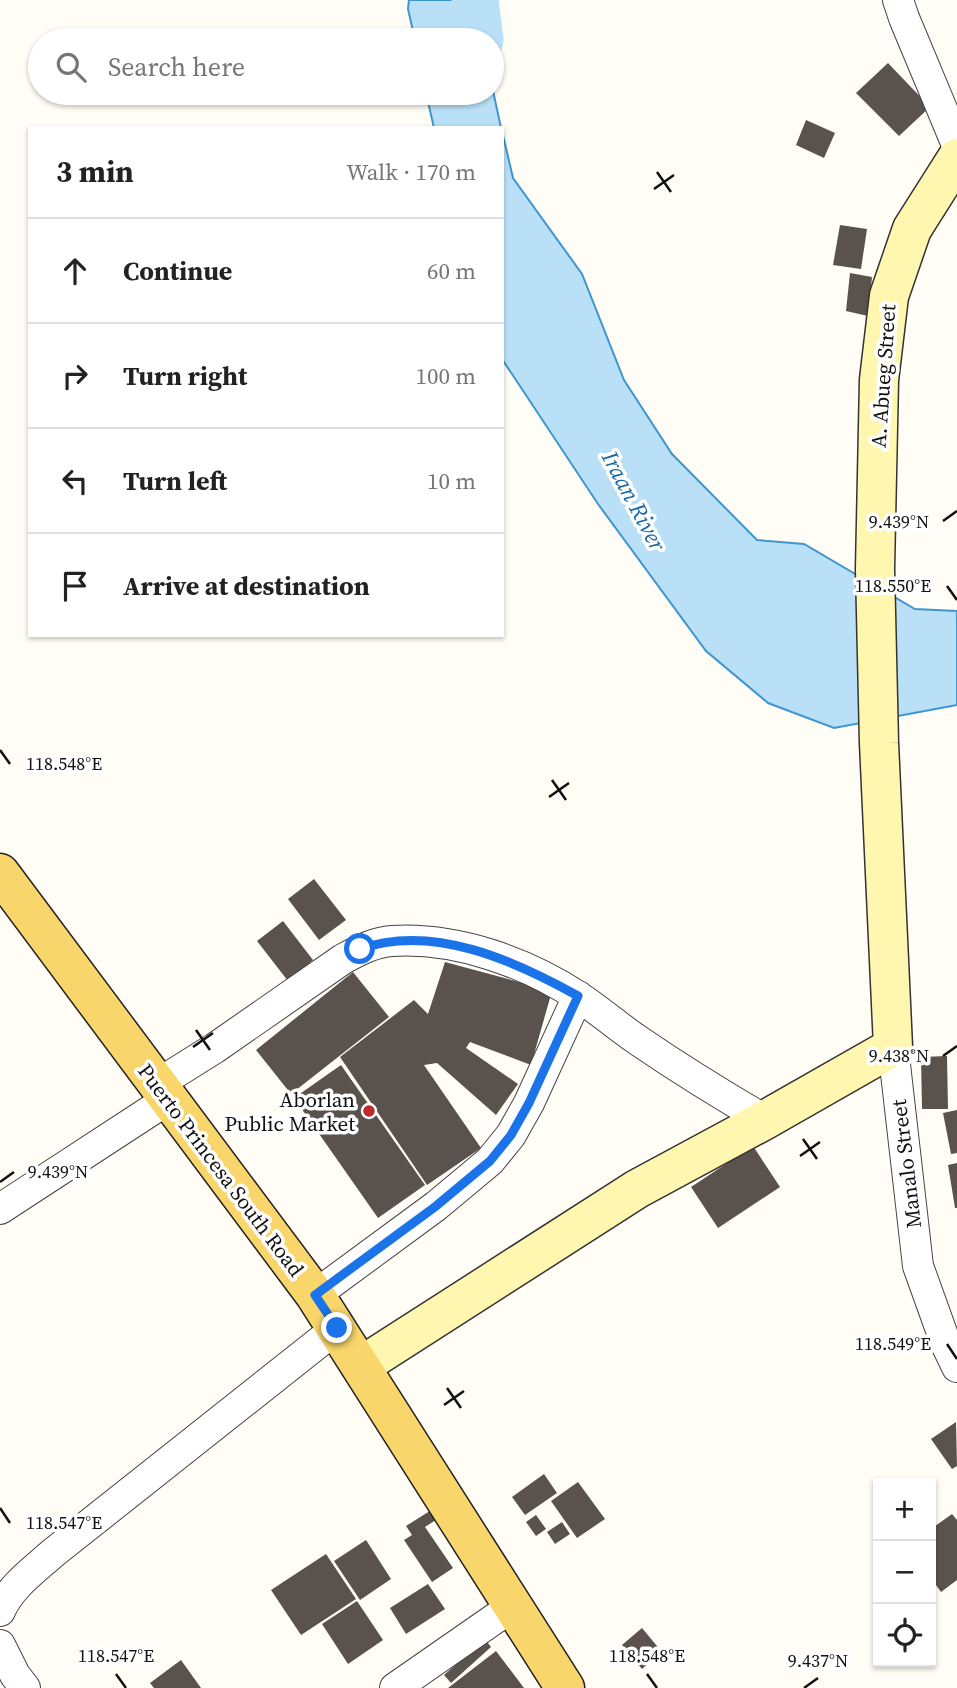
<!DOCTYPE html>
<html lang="en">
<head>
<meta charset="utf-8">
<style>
	body { margin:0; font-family:"Source Serif 4",serif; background:#f2f2f2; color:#222 }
	.controls { position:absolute; right:21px; bottom:21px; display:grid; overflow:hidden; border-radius:0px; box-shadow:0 2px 5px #0004 }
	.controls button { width:63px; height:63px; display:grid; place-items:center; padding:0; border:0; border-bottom:2px solid #e0e0e0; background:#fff; color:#222; font:35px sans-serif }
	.stop { position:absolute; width:21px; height:21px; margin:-16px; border:5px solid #1a73e8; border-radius:50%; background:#fff }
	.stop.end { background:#1a73e8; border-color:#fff; box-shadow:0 2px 7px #0008 }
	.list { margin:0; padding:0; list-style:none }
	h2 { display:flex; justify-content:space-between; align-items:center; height:91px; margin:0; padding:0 28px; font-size:30px }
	h2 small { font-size:23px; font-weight:400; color:#767676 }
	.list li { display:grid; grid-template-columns:46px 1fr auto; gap:21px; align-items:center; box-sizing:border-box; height:105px; padding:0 28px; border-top:2px solid #e0e0e0 }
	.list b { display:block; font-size:26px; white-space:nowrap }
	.list em { font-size:23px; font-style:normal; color:#767676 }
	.icon { flex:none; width:38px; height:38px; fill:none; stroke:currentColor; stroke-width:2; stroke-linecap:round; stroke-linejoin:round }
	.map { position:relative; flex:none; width:957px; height:1688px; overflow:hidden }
	.search { position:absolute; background:#fff; box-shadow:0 2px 5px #0004; left:28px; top:28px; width:476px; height:77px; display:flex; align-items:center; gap:18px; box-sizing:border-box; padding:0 24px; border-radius:38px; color:#767676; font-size:26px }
	.panel { position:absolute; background:#fff; box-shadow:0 2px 5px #0004; left:28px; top:126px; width:476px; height:511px; border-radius:0px }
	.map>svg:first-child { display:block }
	.water { fill:#b9e0f7; stroke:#3f96cf; stroke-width:2 }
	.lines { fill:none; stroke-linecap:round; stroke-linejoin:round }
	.river { stroke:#b9e0f7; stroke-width:47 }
	.building { fill:#5a524d }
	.street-casing { stroke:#444; stroke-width:32 }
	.secondary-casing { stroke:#333; stroke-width:41 }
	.primary-casing { stroke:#222; stroke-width:41 }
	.street { stroke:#fff; stroke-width:30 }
	.secondary { stroke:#fff6b0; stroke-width:38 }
	.primary { stroke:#f9d66b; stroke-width:38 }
	.route { stroke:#1a73e8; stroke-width:9 }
	.ticks { fill:none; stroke:#111; stroke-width:2.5 }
	.poi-dot { fill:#c4262e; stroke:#fff; stroke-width:2.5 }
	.labels { text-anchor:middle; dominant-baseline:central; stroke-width:7; stroke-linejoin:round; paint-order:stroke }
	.street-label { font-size:21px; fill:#111; stroke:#fff }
	.poi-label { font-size:21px; fill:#111; stroke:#fff; text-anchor:end }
	.water-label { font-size:23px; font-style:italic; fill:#1768a6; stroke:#fff }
	.ticks-label { font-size:18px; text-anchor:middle; fill:#111; stroke:#fff; stroke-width:7; stroke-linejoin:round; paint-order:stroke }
</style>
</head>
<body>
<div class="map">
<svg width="957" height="1688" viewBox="0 0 957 1688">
	<rect width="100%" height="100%" fill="#fffdf5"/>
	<path class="water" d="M409 0H472L481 40H415L408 9Z
		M492 86 501 128H434L426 93H492Z
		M502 131 513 178 582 274 624 380 672 454 757 540 804 544 915 609 957 611V705L834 728 768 703 706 651 598 504 502 359Z"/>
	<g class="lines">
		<path class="river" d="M475 0 480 40"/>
	</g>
	<path class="building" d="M888 63 930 107 899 136 856 93Z
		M806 120 835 133 824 158 796 145Z
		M840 225 867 229 861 269 833 265Z
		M850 273 872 277 868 316 846 311Z
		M314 879 346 920 319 940 288 899Z
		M283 921 313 960 288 981 257 941Z
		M445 962 552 991 531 1065 470 1042 466 1048 518 1084 496 1115 437 1063 424 1065 481 1148 427 1185 340 1057 414 1000 428 1014Z
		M353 972 389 1017 291 1094 256 1050Z
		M947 1056 948 1109H922L921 1057Z
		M341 1065 425 1185 378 1218 294 1098Z
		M957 1110V1153L951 1154 943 1113Z
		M753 1146 780 1187 718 1228 691 1187Z
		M957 1163V1208H955L948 1165Z
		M956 1422 957 1466 952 1469 931 1439Z
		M544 1474 557 1493 525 1515 512 1497Z
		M578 1482 605 1519 577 1538 551 1501Z
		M433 1509 439 1518 425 1527 453 1568 432 1582 404 1540 412 1535 406 1526Z
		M952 1514 957 1520V1580L941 1592 931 1578V1529Z
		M536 1515 546 1529 536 1536 526 1522Z
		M562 1522 570 1534 555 1544 547 1532Z
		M366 1540 391 1579 360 1600 334 1561Z
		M326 1554 356 1599 301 1635 271 1590Z
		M428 1584 445 1609 406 1634 390 1608Z
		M357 1601 383 1640 348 1664 322 1624Z
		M642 1628 662 1652 642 1669 622 1645Z
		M485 1639 491 1647 451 1683 444 1675Z
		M496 1651 524 1688H448Z
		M181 1660 201 1688H154L150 1683Z"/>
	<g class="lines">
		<defs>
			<path id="street" d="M898 0 904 18 957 145
				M893 1047 918 1266 946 1344 957 1367
				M156 1085 215 1048 343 959C358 951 374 942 392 941 456 937 526 962 579 997 599 1010 618 1027 639 1041 680 1069 722 1095 765 1120
				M0 1209 167 1100
				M315 1295 436 1206 490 1161 511 1135 529 1103 578 996
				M0 1611C10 1587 34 1570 53 1553L337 1328
				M0 1645 15 1675 25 1688
				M395 1688 513 1606"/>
			<path id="secondary" d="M361 1366 637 1189 765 1120 893 1047 879 743 875 569 879 380 889 296 912 229 957 158"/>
			<path id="primary" d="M0 873 315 1295 565 1688"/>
		</defs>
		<use href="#street" class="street-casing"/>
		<use href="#secondary" class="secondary-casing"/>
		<use href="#primary" class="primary-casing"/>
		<use href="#street" class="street"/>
		<use href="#secondary" class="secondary"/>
		<use href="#primary" class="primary"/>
	</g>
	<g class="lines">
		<path class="route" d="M337 1328 315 1295 436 1206 490 1161 511 1135 529 1103 578 996C515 961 433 923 360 949"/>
	</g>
	<path class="ticks" d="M657 172 671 192M654 189 674 175M943 521 957 511M947 586 957 600M0 750 10 764M552 780 566 800M549 797 569 783M196 1030 210 1050M193 1047 213 1033M943 1056 957 1046M803 1139 817 1159M800 1156 820 1142M0 1182 14 1172M947 1344 957 1359M447 1388 461 1408M444 1405 464 1391M0 1508 10 1523M116 1674 126 1688M647 1674 657 1688M804 1688 818 1678"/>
	<circle class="poi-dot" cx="369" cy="1111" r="7"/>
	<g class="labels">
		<g class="street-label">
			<text transform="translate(883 376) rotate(-86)">A. Abueg Street</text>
			<text transform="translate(906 1164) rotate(-97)">Manalo Street</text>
			<text transform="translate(221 1170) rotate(53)">Puerto Princesa South Road</text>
		</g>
		<g class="poi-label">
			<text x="355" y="1099">Aborlan<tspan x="355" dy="24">Public Market</tspan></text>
		</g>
		<g class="water-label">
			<text transform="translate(634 501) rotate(62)">Iraan River</text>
		</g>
	</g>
	<g class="ticks-label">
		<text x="899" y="528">9.439°N</text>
		<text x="893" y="592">118.550°E</text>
		<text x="64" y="770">118.548°E</text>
		<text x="899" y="1062">9.438°N</text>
		<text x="58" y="1178">9.439°N</text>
		<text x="893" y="1350">118.549°E</text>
		<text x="64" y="1529">118.547°E</text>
		<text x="116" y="1662">118.547°E</text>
		<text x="647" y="1662">118.548°E</text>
		<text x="818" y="1667">9.437°N</text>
	</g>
</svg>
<div class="controls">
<button>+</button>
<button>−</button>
<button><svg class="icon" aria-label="locate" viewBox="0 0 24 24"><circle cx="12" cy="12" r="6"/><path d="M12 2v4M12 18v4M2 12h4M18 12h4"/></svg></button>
</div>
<div class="stop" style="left:360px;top:949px"></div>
<div class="stop end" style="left:337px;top:1328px"></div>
<div class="search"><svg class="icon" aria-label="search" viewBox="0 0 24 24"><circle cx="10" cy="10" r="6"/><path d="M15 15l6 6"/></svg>Search here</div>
<section class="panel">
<h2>3 min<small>Walk · 170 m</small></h2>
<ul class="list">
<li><svg class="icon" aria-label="ahead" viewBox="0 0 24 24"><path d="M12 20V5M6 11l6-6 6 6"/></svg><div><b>Continue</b></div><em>60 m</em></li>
<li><svg class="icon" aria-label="right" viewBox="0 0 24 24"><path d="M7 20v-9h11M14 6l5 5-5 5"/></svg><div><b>Turn right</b></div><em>100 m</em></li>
<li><svg class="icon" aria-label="left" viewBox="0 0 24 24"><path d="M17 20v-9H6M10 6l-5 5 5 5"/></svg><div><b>Turn left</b></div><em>10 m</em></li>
<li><svg class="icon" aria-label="arrive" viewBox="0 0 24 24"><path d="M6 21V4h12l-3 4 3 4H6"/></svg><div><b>Arrive at destination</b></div></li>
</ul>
</section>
</div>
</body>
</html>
